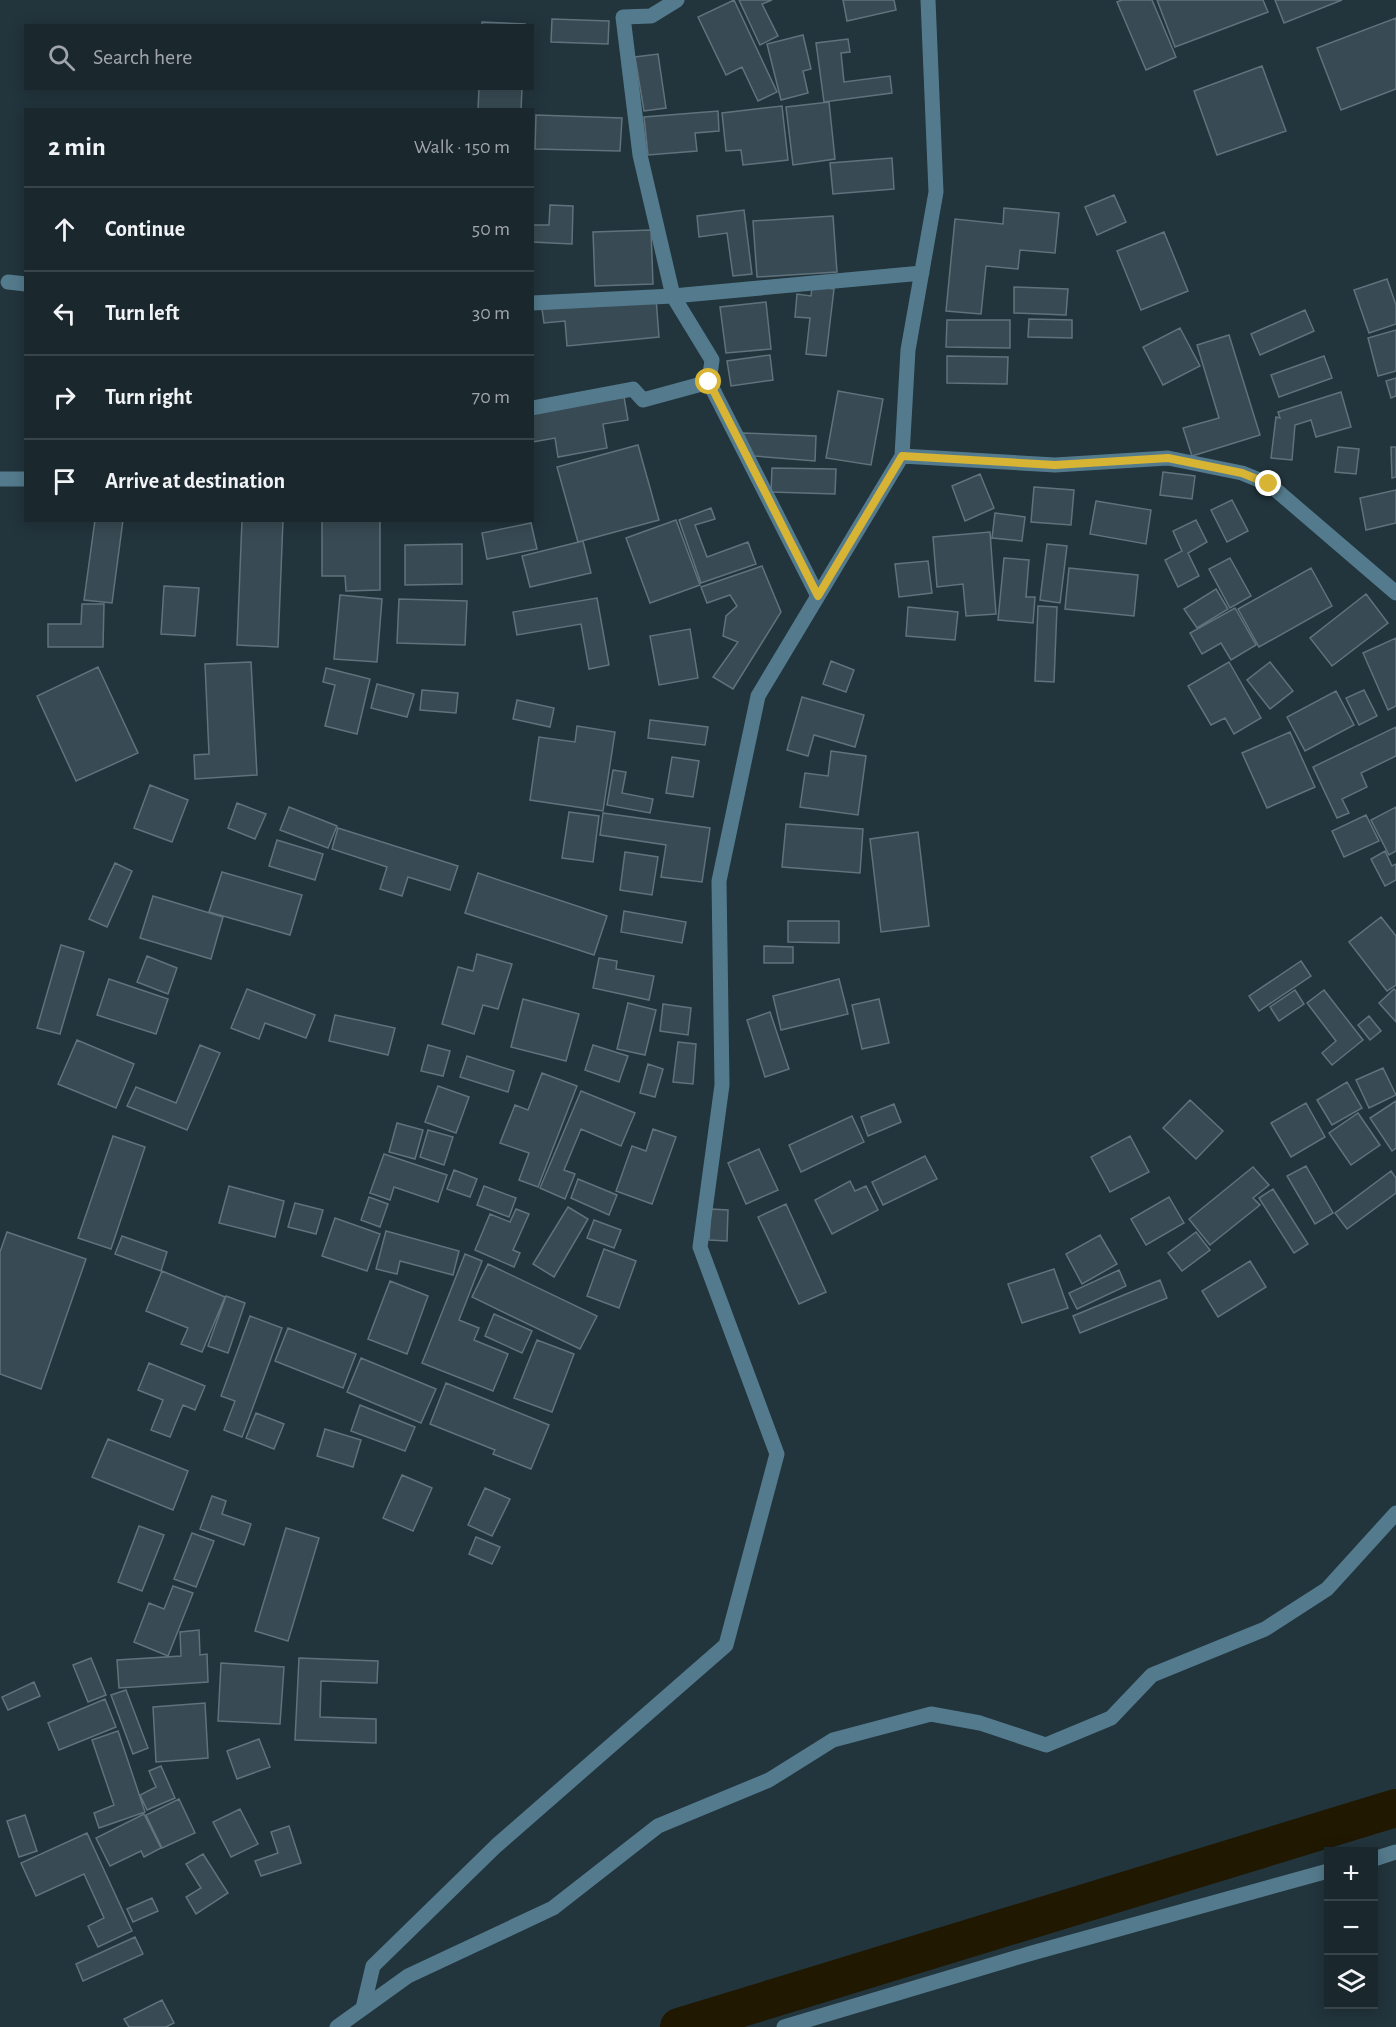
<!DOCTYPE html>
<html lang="en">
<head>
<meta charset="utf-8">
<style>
	body { margin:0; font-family:"Alegreya Sans",sans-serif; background:#273339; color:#f1f3f6 }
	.controls { position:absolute; right:18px; bottom:18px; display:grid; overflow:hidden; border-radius:0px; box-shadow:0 3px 15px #0003 }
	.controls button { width:54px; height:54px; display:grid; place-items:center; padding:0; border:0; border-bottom:2px solid #384449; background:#1a272d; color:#f1f3f6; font:30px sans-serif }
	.stop { position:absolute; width:18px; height:18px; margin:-14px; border:4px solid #d7b434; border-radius:50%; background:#fff }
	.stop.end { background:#d7b434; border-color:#fff; box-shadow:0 2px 6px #0008 }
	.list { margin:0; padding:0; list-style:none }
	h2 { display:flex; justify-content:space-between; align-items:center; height:78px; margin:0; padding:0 24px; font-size:26px }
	h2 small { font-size:20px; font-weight:400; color:#9fa5aa }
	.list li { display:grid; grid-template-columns:39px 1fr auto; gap:18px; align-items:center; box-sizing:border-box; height:84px; padding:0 24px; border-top:2px solid #384449 }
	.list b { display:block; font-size:22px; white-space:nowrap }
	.list em { font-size:20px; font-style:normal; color:#9fa5aa }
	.icon { flex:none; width:33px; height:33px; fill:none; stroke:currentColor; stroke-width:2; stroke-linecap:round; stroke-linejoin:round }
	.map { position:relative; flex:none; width:1396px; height:2027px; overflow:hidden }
	.search { position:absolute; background:#1a272d; box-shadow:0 3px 15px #0003; left:24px; top:24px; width:510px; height:66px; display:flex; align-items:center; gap:15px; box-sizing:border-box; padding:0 21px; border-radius:0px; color:#9fa5aa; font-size:22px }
	.panel { position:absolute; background:#1a272d; box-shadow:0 3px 15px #0003; left:24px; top:108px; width:510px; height:414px; border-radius:0px }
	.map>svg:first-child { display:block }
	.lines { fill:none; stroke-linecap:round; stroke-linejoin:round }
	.canal { stroke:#201800; stroke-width:38 }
	.building { fill:#384a53; stroke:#60737d; stroke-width:1.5 }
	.minor { stroke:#547b8d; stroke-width:15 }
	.route { stroke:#d7b434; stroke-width:8 }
</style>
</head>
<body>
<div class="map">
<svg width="1396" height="2027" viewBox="0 0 1396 2027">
	<rect width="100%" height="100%" fill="#22343c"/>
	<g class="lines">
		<path class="canal" d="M679 2027 1396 1808"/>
	</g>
	<path class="building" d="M734 0 777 92 758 101 742 67 726 75 698 17Z
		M739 0H772L762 4 778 36 760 45Z
		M843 0H894L896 10 847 21Z
		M1122 0H1152L1176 57 1146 70 1117 2Z
		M1157 0H1263L1268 12 1175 47Z
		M1275 0H1342L1284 23Z
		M1396 18V89L1341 110 1317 48Z
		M552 19 609 21 608 44 551 42Z
		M482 22 525 24V26H482Z
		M803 35 811 69 803 71 808 93 781 100 767 44Z
		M848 39 850 52 841 53 844 82 890 76 892 93 824 102 816 43Z
		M658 54 666 108 644 111 635 57Z
		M1262 66 1286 131 1217 155 1194 91Z
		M479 88H522L521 110H478Z
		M829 102 835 159 793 165 786 107Z
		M782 106 788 160 743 165 741 150 726 151 722 113Z
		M718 111 719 131 695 133 697 151 648 155 644 117Z
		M536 115 622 118 620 151 535 149Z
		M892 158 894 189 833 194 830 163Z
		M1114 195 1126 222 1097 235 1085 207Z
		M550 205 573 206 572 244 532 242V225H549Z
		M1004 208 1059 213 1055 253 1020 250 1018 269 986 266 981 314 946 311 955 219 1003 224Z
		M744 210 752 274 733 276 727 233 699 237 697 216Z
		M833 216 837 272 757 277 753 221Z
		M651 230 653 284 595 286 593 232Z
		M1164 232 1188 291 1141 310 1117 251Z
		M1387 279 1396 305V324L1369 333 1354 290Z
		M812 286 834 289 826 356 806 354 810 318 795 317 797 294 811 296Z
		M1014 287 1068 289 1066 315 1014 313Z
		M656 298 659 337 567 346 565 321 544 323 542 309Z
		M766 302 771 349 726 353 720 307Z
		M1305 310 1314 331 1260 355 1251 334Z
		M1029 319 1072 320V338L1028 337Z
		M947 320H1010V348L946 347Z
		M1180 328 1200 366 1163 385 1143 347Z
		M1396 330V371L1378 376 1368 338Z
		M1229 335 1260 435 1192 456 1183 428 1219 418 1197 345Z
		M770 355 773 380 731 386 727 361Z
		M947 356 1008 357 1007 384 947 383Z
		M1324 356 1332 378 1279 397 1271 375Z
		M1396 378V396L1391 398 1386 381Z
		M838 391 883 399 871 465 826 458Z
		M1341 392 1351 427 1316 437 1311 420 1295 425 1292 460 1271 458 1276 417 1280 418 1278 412Z
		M624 397 628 420 603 424 607 448 558 457 555 438 532 442V413Z
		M743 433 816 436 815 461 754 456Z
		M638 445 659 520 578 542 557 467Z
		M1338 447 1359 449 1356 474 1335 472Z
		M1391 447H1396V477L1392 478Z
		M772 468 836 469 835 494 771 492Z
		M1163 472 1195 476 1192 499 1160 495Z
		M980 474 994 508 965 521 952 486Z
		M1034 487 1074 490 1071 525 1031 522Z
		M1396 490V523L1366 530 1360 498Z
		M1232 500 1248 531 1227 542 1211 510Z
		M1096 501 1151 510 1146 544 1090 534Z
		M711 508 715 519 695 525 707 557 748 542 756 564 701 583 679 520Z
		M995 513 1025 517 1022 541 992 538Z
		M95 520H123L112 603 84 600Z
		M242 520H283L278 647 237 645Z
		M322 520H380V590L346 591 345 576H322Z
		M676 520 700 585 650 603 626 538Z
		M1196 520 1207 542 1188 553 1199 576 1178 587 1165 560 1182 551 1173 531Z
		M531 523 537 549 487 559 482 533Z
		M990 532 996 614 966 616 963 584 937 587 933 537Z
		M583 541 591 573 530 587 522 556Z
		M462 544V584L405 585V545Z
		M1047 544 1067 546 1060 603 1040 600Z
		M1004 558 1029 560 1026 597H1035L1033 623 998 620Z
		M1230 558 1251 596 1230 608 1209 569Z
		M928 561 932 593 899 597 895 564Z
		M762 566 781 612 733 689 713 677 738 642 723 636 726 616 737 606 730 595 707 603 701 587Z
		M1069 568 1138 575 1134 616 1065 609Z
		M1311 568 1332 606 1259 647 1238 609Z
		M164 586 199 588 195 636 161 634Z
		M1216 589 1228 609 1197 628 1184 609Z
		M1366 594 1388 623 1332 666 1310 638Z
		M340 595 382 599 377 662 334 659Z
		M597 598 609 665 589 669 581 624 517 635 513 612Z
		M399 599 467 601 465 645 397 643Z
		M82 604H104L103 647H48V624H81Z
		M1038 606 1057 607 1054 682 1035 681Z
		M908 607 958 612 955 640 906 636Z
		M1235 608 1256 645 1231 660 1221 643 1202 654 1190 633Z
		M690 629 698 678 659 685 650 636Z
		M1396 638V706L1388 710 1363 653Z
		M831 661 854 670 846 692 823 684Z
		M251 662 257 775 195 779 194 755 209 754 205 664Z
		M1229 662 1261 718 1234 734 1225 718 1211 725 1188 686Z
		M1270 662 1293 691 1270 709 1247 680Z
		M98 667 138 753 76 781 37 696Z
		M326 668 370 679 357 734 325 726 335 685 323 682Z
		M377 684 414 694 407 717 371 708Z
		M422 690 458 693 456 713 420 710Z
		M1364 690 1377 716 1359 725 1346 698Z
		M1336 691 1354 725 1305 751 1287 717Z
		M802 697 864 715 855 747 814 735 808 756 787 750Z
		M517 700 554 708 550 727 513 719Z
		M650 720 708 727 705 745 648 738Z
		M577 726 615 732 603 811 530 800 539 737 575 742Z
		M1396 727V756L1361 773 1367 787 1342 799 1349 813 1337 818 1313 767Z
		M1290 732 1315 787 1267 808 1242 753Z
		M831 751 866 756 858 815 800 807 805 773 828 776Z
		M672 757 699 761 693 797 666 793Z
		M613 770 626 772 622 793 653 799 650 813 607 805Z
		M150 785 188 800 172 842 134 828Z
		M237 803 266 814 255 839 228 828Z
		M289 807 337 826 328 848 280 830Z
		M1396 807V851L1389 855 1371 820Z
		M569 812 599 816 593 862 562 858Z
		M603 813 710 828 702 882 661 877 666 845 600 835Z
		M1366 815 1379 841 1344 857 1332 831Z
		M786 824 863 829 860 873 782 867Z
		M338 828 458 866 450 890 408 877 402 896 380 889 387 867 332 849Z
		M918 832 929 926 881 932 870 839Z
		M277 840 323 854 315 880 269 866Z
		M1385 851 1392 866 1396 864V880L1385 886 1371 859Z
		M625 852 658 857 652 895 620 890Z
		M115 863 132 871 107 927 89 919Z
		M222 872 302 895 290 935 209 912Z
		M478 873 607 916 594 955 465 913Z
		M153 896 223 917 211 959 140 938Z
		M624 911 686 922 682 943 621 932Z
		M1381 917 1396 936V985L1387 991 1349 942Z
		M788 921H839V943L788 942Z
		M61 945 84 952 60 1034 37 1028Z
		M764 946 793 947V963H764Z
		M477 954 512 964 498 1009 483 1005 474 1034 442 1024 458 967 473 971Z
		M147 956 177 968 168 994 137 982Z
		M599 958 617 961 616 969 654 976 649 1000 593 988Z
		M1301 961 1311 976 1259 1011 1249 996Z
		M109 979 168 999 156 1034 97 1015Z
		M839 979 848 1014 781 1030 773 996Z
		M247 989 315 1015 306 1038 265 1023 259 1039 231 1028Z
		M1394 989 1396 991V1022L1379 1003Z
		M1295 990 1304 1004 1279 1021 1270 1007Z
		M1324 990 1363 1040 1332 1065 1322 1053 1336 1041 1307 1003Z
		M523 999 579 1014 566 1061 511 1047Z
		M879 999 889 1043 862 1049 852 1005Z
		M628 1003 656 1010 645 1055 617 1049Z
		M663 1004 691 1008 688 1035 660 1031Z
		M770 1012 789 1069 765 1077 747 1020Z
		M335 1015 395 1028 388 1055 329 1041Z
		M1369 1016 1381 1031 1370 1040 1358 1025Z
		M77 1040 134 1064 116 1108 58 1084Z
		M678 1042 696 1044 693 1084 673 1082Z
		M200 1045 220 1053 187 1130 127 1106 136 1087 176 1103Z
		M428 1045 450 1051 443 1076 421 1071Z
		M593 1045 628 1056 619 1082 585 1070Z
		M467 1056 514 1071 508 1092 460 1077Z
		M648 1064 663 1069 655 1097 640 1093Z
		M1383 1068 1396 1095 1369 1108 1356 1080Z
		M542 1073 577 1086 538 1187 519 1180 529 1153 500 1143 515 1105 528 1110Z
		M1347 1082 1362 1108 1332 1125 1317 1100Z
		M438 1086 469 1097 456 1133 425 1122Z
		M581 1091 635 1113 621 1146 581 1129 564 1170 575 1174 565 1199 540 1188Z
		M1190 1100 1223 1131 1196 1159 1163 1128Z
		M1396 1101V1148L1392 1151 1370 1118Z
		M1306 1103 1325 1137 1291 1157 1271 1123Z
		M894 1104 901 1122 868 1136 861 1117Z
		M1358 1113 1380 1145 1351 1165 1329 1133Z
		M852 1116 864 1142 801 1172 789 1145Z
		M397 1123 423 1130 415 1159 389 1152Z
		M653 1129 676 1137 652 1204 616 1191 632 1146 646 1151Z
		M428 1130 453 1137 444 1165 420 1157Z
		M113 1136 145 1147 111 1249 78 1238Z
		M1130 1136 1149 1172 1110 1192 1091 1157Z
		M759 1149 778 1190 746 1204 728 1163Z
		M384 1154 447 1175 438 1202 394 1187 390 1200 370 1193Z
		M925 1156 937 1179 883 1205 872 1182Z
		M1306 1166 1333 1213 1315 1224 1287 1176Z
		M1253 1167 1269 1185 1253 1198 1260 1205 1210 1245 1189 1219Z
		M454 1170 477 1179 470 1197 447 1189Z
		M1391 1171 1396 1178V1193L1347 1229 1335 1213Z
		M578 1179 617 1195 609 1215 571 1198Z
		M850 1181 855 1191 866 1186 878 1210 832 1234 815 1200Z
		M229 1186 284 1201 275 1237 219 1223Z
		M484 1186 516 1198 509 1217 477 1205Z
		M1273 1189 1308 1244 1294 1253 1259 1198Z
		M369 1197 388 1204 380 1227 361 1220Z
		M1169 1197 1184 1223 1146 1245 1131 1219Z
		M295 1203 323 1210 316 1234 288 1227Z
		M786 1204 826 1292 799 1304 758 1217Z
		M568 1207 588 1219 554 1277 533 1264Z
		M516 1209 529 1214 513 1250 520 1253 514 1267 475 1250 490 1214 510 1222Z
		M711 1209 728 1210 727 1241 709 1240Z
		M335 1218 380 1234 367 1271 322 1256Z
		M594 1220 621 1230 614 1248 587 1238Z
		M386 1231 459 1251 453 1275 400 1261 397 1274 376 1269Z
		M7 1232 86 1259 41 1389 0 1374V1252Z
		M1196 1232 1210 1250 1182 1271 1168 1253Z
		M1100 1235 1117 1264 1082 1284 1066 1254Z
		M122 1236 167 1252 161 1271 115 1254Z
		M604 1249 636 1261 619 1308 587 1296Z
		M465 1254 482 1261 459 1320 479 1328 474 1340 508 1354 493 1391 422 1363Z
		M1250 1261 1266 1287 1218 1317 1202 1291Z
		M488 1264 597 1316 580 1349 472 1297Z
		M1054 1269 1068 1308 1022 1323 1008 1284Z
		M1119 1270 1126 1286 1077 1309 1069 1293Z
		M162 1271 225 1297 202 1352 181 1344 188 1328 146 1311Z
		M1160 1280 1167 1298 1080 1333 1073 1316Z
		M390 1281 428 1296 407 1354 368 1339Z
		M226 1296 245 1303 228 1353 208 1346Z
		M494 1314 532 1331 522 1353 485 1336Z
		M250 1316 282 1328 242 1437 224 1430 235 1401 221 1396Z
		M288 1328 356 1354 343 1388 275 1361Z
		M537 1340 574 1354 552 1412 514 1398Z
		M361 1358 436 1389 421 1423 347 1392Z
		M149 1363 205 1386 195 1410 183 1405 170 1437 151 1430 163 1400 138 1390Z
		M446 1383 549 1425 531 1469 493 1454 495 1450 430 1424Z
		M360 1405 415 1427 405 1451 351 1431Z
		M256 1413 284 1424 274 1449 246 1438Z
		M325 1429 361 1440 353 1467 317 1456Z
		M108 1439 188 1471 173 1510 92 1477Z
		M402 1475 432 1488 413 1531 383 1518Z
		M485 1488 510 1499 492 1536 468 1525Z
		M212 1496 226 1501 222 1514 251 1524 244 1545 200 1529Z
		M139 1526 164 1535 142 1591 118 1582Z
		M286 1528 319 1538 288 1641 255 1631Z
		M192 1533 214 1541 196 1587 174 1579Z
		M476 1537 500 1547 492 1564 469 1554Z
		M173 1586 193 1593 168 1656 134 1642 149 1603 164 1609Z
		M199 1630 200 1655 207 1654 208 1682 119 1688 117 1660 181 1656 180 1632Z
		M91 1658 106 1695 88 1702 73 1665Z
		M299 1658 378 1661 377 1683 321 1681 320 1717 376 1719V1743L295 1740Z
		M221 1663 284 1667 280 1724 218 1721Z
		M34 1682 40 1696 8 1710 2 1697Z
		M126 1690 148 1748 133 1754 111 1695Z
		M105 1699 116 1727 59 1750 48 1723Z
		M205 1703 208 1758 156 1762 153 1707Z
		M118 1731 145 1812 99 1828 94 1813 114 1805 92 1740Z
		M259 1739 270 1767 237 1779 227 1751Z
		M161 1766 175 1798 147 1810 140 1795 156 1787 149 1771Z
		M179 1799 195 1833 162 1848 146 1815Z
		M240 1809 258 1844 231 1857 213 1822Z
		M144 1814 161 1848 144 1857 141 1851 110 1866 96 1838Z
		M25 1815 37 1851 19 1857 7 1821Z
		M289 1826 301 1863 261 1876 255 1861 278 1853 271 1832Z
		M87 1833 132 1931 98 1947 88 1926 104 1918 84 1874 36 1896 21 1863Z
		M203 1854 228 1893 196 1914 186 1897 201 1888 186 1864Z
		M152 1898 158 1911 133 1922 127 1909Z
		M135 1937 143 1954 83 1981 76 1964Z
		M162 2000 174 2023 166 2027H129L124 2019Z"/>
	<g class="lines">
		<path class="minor" d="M677 0 651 16 623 17 640 155 673 296 712 360 709 382 818 596
			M8 282 26 284
			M532 303 673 296 922 273
			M532 408 633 389 643 400 709 382
			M902 456 1055 465 1168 458 1242 473 1269 484 1396 593
			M0 479H26
			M1374 1859 1396 1852
			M363 2008 373 1966 496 1846 726 1645 777 1454 700 1247 722 1085 719 881 758 696 902 456 908 350 936 192 928 0
			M337 2027 408 1976 553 1908 658 1826 769 1780 833 1740 931 1714 980 1723 1046 1745 1111 1718 1152 1675 1265 1629 1327 1589 1396 1513
			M784 2027 1032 1953 1328 1871"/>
	</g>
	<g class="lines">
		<path class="route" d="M709 382 818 596 902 456 1055 465 1168 458 1242 473 1269 484"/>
	</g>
</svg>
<div class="controls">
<button>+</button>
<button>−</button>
<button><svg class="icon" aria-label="layers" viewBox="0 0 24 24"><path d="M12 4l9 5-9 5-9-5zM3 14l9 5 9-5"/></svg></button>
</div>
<div class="stop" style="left:709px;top:382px"></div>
<div class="stop end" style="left:1269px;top:484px"></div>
<div class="search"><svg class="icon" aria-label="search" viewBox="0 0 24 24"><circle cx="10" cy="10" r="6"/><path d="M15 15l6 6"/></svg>Search here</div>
<section class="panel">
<h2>2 min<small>Walk · 150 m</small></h2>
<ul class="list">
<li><svg class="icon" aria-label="ahead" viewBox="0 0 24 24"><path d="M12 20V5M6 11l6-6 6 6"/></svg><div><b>Continue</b></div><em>50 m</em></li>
<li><svg class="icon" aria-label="left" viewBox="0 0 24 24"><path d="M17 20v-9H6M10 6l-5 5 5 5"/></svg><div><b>Turn left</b></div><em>30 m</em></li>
<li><svg class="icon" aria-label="right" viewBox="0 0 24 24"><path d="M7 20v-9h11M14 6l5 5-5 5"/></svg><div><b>Turn right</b></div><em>70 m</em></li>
<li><svg class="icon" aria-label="arrive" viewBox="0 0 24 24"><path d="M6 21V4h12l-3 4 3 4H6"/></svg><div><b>Arrive at destination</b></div></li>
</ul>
</section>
</div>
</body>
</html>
